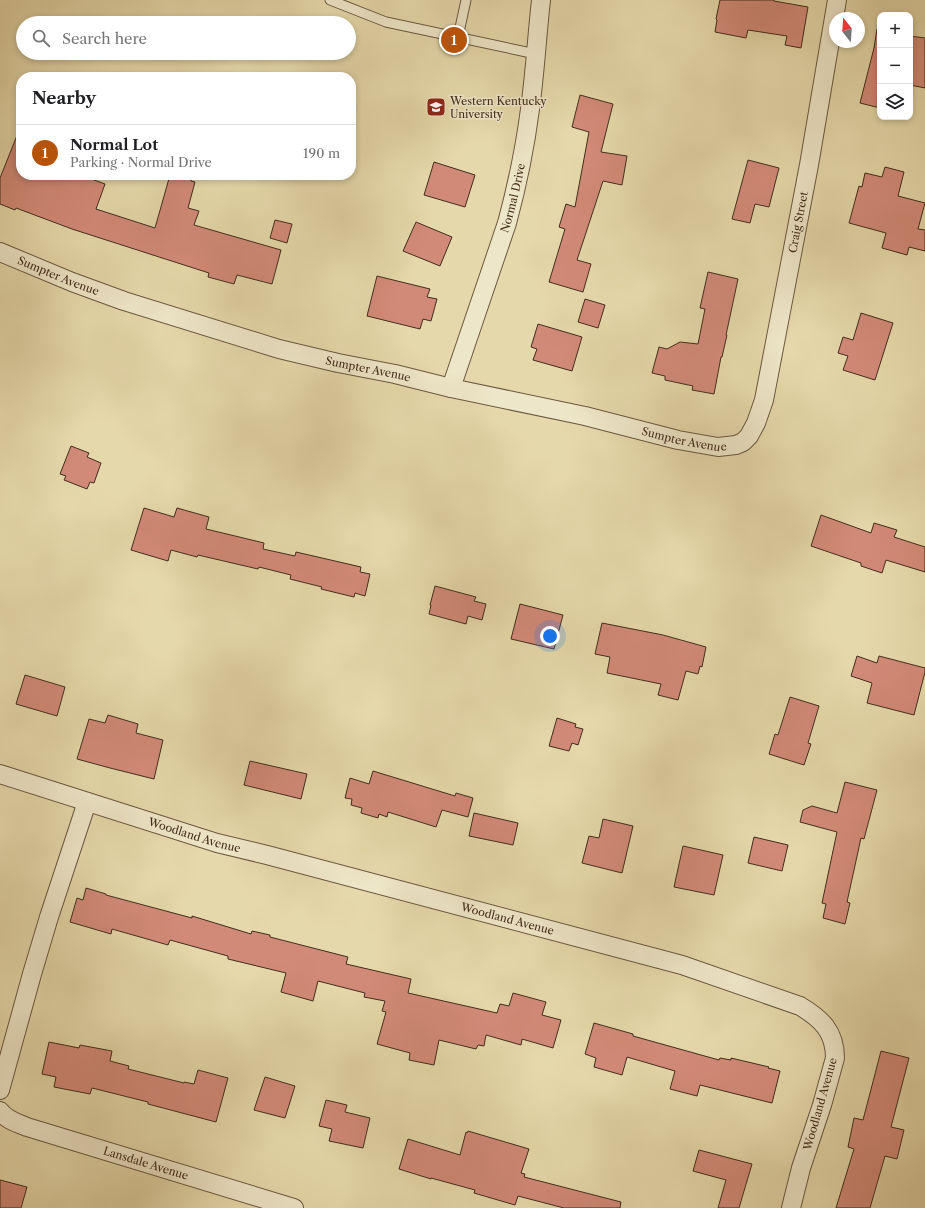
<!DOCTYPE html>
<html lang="en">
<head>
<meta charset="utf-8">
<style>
	body { margin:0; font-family:"Libre Caslon Text",serif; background:#f6f6f6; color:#202124 }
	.controls { position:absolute; right:12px; top:12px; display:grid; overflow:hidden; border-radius:8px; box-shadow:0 2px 6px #0003 }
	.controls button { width:36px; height:36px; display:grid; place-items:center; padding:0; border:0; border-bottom:1px solid #e0e0e0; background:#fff; color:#202124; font:20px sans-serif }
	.compass { position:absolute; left:829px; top:12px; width:36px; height:36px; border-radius:50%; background:#fff; box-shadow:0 2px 6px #0003; rotate:343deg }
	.you { position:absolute; left:550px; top:636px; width:14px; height:14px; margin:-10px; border:3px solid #fff; border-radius:50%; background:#1a73e8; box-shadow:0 0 0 6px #1a73e833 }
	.badge { display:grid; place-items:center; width:26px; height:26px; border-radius:50%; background:#b45309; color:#fff; font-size:13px; font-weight:700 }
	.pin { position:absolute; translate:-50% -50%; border:2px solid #fff; box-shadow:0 1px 4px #0006 }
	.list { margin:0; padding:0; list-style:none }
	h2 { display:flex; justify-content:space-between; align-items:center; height:52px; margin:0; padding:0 16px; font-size:17px }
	h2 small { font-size:13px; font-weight:400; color:#757577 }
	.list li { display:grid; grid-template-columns:26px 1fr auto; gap:12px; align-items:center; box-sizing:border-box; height:56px; padding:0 16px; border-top:1px solid #e0e0e0 }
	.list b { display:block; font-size:15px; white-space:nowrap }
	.list p { margin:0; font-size:13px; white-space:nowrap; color:#757577 }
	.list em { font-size:13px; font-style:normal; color:#757577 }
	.icon { flex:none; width:22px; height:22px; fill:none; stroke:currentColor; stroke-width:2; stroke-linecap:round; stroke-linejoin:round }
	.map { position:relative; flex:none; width:925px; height:1208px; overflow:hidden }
	.search { position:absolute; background:#fff; box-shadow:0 2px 6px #0003; left:16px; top:16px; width:340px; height:44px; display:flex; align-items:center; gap:10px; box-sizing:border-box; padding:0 14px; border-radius:22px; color:#757577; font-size:15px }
	.panel { position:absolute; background:#fff; box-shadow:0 2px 6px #0003; left:16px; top:72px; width:340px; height:108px; border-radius:16px }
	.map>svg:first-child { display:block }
	.building { fill:#d28a78; stroke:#422d1c }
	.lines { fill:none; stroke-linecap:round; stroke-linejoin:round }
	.lane-casing { stroke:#6b5840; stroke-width:11 }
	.street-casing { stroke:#6b5840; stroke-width:20 }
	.lane { stroke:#eee6c8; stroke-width:9 }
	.street { stroke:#eee6c8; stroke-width:18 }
	.labels { text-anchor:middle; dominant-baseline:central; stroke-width:3; stroke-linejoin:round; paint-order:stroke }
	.poi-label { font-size:11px; fill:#422d1c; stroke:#eee6c8; text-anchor:start }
	.street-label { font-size:11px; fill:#422d1c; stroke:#eee6c8 }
</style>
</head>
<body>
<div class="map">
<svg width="925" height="1208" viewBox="0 0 925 1208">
	<rect width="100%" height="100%" fill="#e5d8aa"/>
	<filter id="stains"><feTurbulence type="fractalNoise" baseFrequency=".005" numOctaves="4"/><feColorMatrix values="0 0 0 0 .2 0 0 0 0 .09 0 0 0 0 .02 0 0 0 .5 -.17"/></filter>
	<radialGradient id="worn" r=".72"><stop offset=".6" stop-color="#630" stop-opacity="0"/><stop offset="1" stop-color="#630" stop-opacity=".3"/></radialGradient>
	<path class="building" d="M720 0H774V1L808 7 801 48 785 45 787 36 748 30 746 38 715 32 717 20 716 19Z
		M877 29 880 30V108L860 103 874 48Z
		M910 36 925 38V88L910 85Z
		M580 95 613 104 601 152 627 156 622 185 603 181 577 260 591 264 583 292 549 282 565 229 559 227 566 204 575 207 589 132 572 127Z
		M20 128H21V175H81L105 184 96 209 155 228 170 175H192L191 181 195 182 188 208 199 211 194 225 281 250 272 284 237 275 234 284 208 277 209 273 72 229 16 208 15 210 0 204V178Z
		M748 160 779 168 769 207 755 204 750 223 732 219Z
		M434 162 475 175 465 207 424 195Z
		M885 167 904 172 898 196 925 203 918 229 925 230V251L909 247 907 255 882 248 886 233 849 223 859 186 862 187 865 173 882 177Z
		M275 220 292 224 287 243 270 238Z
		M416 222 452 237 440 266 403 251Z
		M708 272 738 279 726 335H727L722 357H721L714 394 692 390 693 386 665 380V376L652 373 659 347 667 349 680 342 698 344 705 309 700 308Z
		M377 276 430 289 427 297 437 299 431 321 423 319 420 329 367 316Z
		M585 299 605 305 598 328 578 322Z
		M861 313 893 323 875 380 843 370 848 356 838 353 843 337 853 340Z
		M538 324 582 337 572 371 533 360 537 349 531 347Z
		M71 446 89 453 87 457 101 463 94 483 90 482 87 489 64 480 66 476 60 474Z
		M144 508 174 517 177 508 209 517 206 529 264 543 263 549 295 556 296 552 361 567 360 572 370 574 365 596 355 593 354 597 321 589 322 587 290 579 291 575 259 567 258 569 198 555 197 557 171 550 168 561 131 550Z
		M821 515 871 533 874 523 897 530 894 537 925 547V572L886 560 882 573 861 566V563L811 546Z
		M435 586 476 597 474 601 486 604 482 620 468 616 466 624 429 614 431 605H430Z
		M520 604 563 615 554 649 511 639Z
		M602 623 663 635 706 647 702 667 700 666 698 674 686 671 678 700 658 695 661 684 607 673 610 657 595 654Z
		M857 656 877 663 879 656 925 668V672L914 715 867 703 872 683 851 676Z
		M25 675 65 687 57 716 16 704Z
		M790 697 819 706 808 743 811 744 804 765 769 754 775 734 778 735Z
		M108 715 138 724 136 733 163 740 154 779 110 768 77 759 89 719 105 723Z
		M557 718 576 724 575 727 583 729 578 745 572 743 569 751 549 746Z
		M250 761 307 774 301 799 244 785Z
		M373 771 455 796 456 793 473 798 468 817 442 810 436 827 388 812 387 817 379 814 378 818 361 813 362 808 351 805 352 799 345 798 350 778 369 784Z
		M845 782 877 790 864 839 861 838 847 902 850 903 845 924 823 918 826 904 822 903 837 832 800 822 803 810 812 806 837 813Z
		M474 813 518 823 513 845 469 836Z
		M603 819 633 826 622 873 582 863 589 836 599 838Z
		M754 837 788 845 782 871 748 863Z
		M683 846 723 855 714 895 674 887Z
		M86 888 106 894V895L192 918V916L251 934 252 931 270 935V937L348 957 346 964 411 979 408 993 497 1013 500 1004 509 1006 513 993 546 1002 542 1015 561 1020 553 1048 522 1039 521 1045 486 1035 484 1046 478 1045 476 1049 439 1040 434 1065 409 1060 410 1053 377 1044 386 1012 382 1011 385 1001 364 997 365 993 318 981 313 1001 281 992 286 973 228 959V956L170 940 168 945 112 929 111 934 70 922 77 898 83 900Z
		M594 1023 633 1034V1036L719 1060 720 1058 731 1060V1058L769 1067 768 1068 780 1071 772 1103 700 1085 697 1096 670 1089 675 1071 627 1057 622 1075 594 1067 596 1058 585 1054Z
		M49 1042 79 1048 80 1045 112 1051 110 1061 129 1066 128 1069 184 1083V1082L194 1084 198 1070 228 1078 216 1122 148 1104V1102L92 1088 90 1094 54 1087 56 1077 42 1074Z
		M881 1051 909 1058 891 1127 904 1130 897 1159 885 1156 870 1208H836L854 1149 848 1147 854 1118 863 1120Z
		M265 1077 295 1086 285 1118 254 1110Z
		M326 1100 347 1105 345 1112 370 1118 363 1148 329 1141 332 1129 319 1126Z
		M468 1131 529 1149 521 1173 525 1174 524 1177 621 1202 620 1208H564L518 1196 515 1205 474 1193 475 1190 431 1178V1179L399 1169 408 1139 460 1155 466 1132 467 1133Z
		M699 1150 752 1164 739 1208H718L726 1180 693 1171Z
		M0 1180 27 1187 21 1208H0Z"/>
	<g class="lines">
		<defs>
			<path id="lane" d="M330 0 386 22 536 54
				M458 37 466 0"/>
			<g id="street">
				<path id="s1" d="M0 252 72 282 124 301 279 349 338 363 395 374 451 388 585 416 678 440 718 447 736 445 743 442 749 436 756 423 764 400 809 165 837 0"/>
				<path id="s2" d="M451 388 507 223C517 186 525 148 530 109 535 73 537 36 541 0"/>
				<path id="s3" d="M0 774 217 843 267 855 682 965 800 1006C822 1019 835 1032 835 1058L822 1105 801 1168 791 1208"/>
				<path d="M0 1090 32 974 49 917 87 802"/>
				<path id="s4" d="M0 1111C6 1120 18 1123 27 1127L294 1208"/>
			</g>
		</defs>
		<use href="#lane" class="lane-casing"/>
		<use href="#street" class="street-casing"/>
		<use href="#lane" class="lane"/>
		<use href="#street" class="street"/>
	</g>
	<defs>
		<symbol id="university-square" viewBox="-11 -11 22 22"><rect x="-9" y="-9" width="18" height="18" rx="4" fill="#8f2418" stroke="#eee6c8"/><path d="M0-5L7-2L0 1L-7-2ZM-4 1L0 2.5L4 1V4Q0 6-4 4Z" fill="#fff"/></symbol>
	</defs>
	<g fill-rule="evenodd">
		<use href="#university-square" x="425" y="96" width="22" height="22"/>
	</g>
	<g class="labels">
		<g class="poi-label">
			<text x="450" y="101">Western Kentucky<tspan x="450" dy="13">University</tspan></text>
		</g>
		<g class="street-label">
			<text stroke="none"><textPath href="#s2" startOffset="200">Normal Drive</textPath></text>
			<text stroke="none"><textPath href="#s1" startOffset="1000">Craig Street</textPath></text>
			<text stroke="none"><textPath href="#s1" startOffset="63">Sumpter Avenue</textPath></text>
			<text stroke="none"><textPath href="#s1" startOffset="387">Sumpter Avenue</textPath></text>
			<text stroke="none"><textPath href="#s1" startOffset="711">Sumpter Avenue</textPath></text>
			<text stroke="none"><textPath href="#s3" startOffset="204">Woodland Avenue</textPath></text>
			<text stroke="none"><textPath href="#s3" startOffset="528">Woodland Avenue</textPath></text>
			<text transform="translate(820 1104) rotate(-74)">Woodland Avenue</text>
			<text stroke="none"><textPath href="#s4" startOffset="156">Lansdale Avenue</textPath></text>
		</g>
	</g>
	<rect width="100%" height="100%" filter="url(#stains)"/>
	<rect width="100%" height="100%" fill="url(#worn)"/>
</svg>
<div class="controls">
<button>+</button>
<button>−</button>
<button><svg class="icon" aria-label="layers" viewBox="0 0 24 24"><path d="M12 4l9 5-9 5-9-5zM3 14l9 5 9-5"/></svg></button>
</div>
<svg class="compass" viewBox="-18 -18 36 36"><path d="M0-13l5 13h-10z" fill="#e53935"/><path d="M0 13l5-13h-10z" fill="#757577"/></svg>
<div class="you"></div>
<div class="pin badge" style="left:454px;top:40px">1</div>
<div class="search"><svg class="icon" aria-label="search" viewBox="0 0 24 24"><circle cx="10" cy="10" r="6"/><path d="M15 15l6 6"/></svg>Search here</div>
<section class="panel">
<h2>Nearby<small></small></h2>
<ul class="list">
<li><span class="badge">1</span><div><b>Normal Lot</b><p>Parking · Normal Drive</p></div><em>190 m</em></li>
</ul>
</section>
</div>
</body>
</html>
